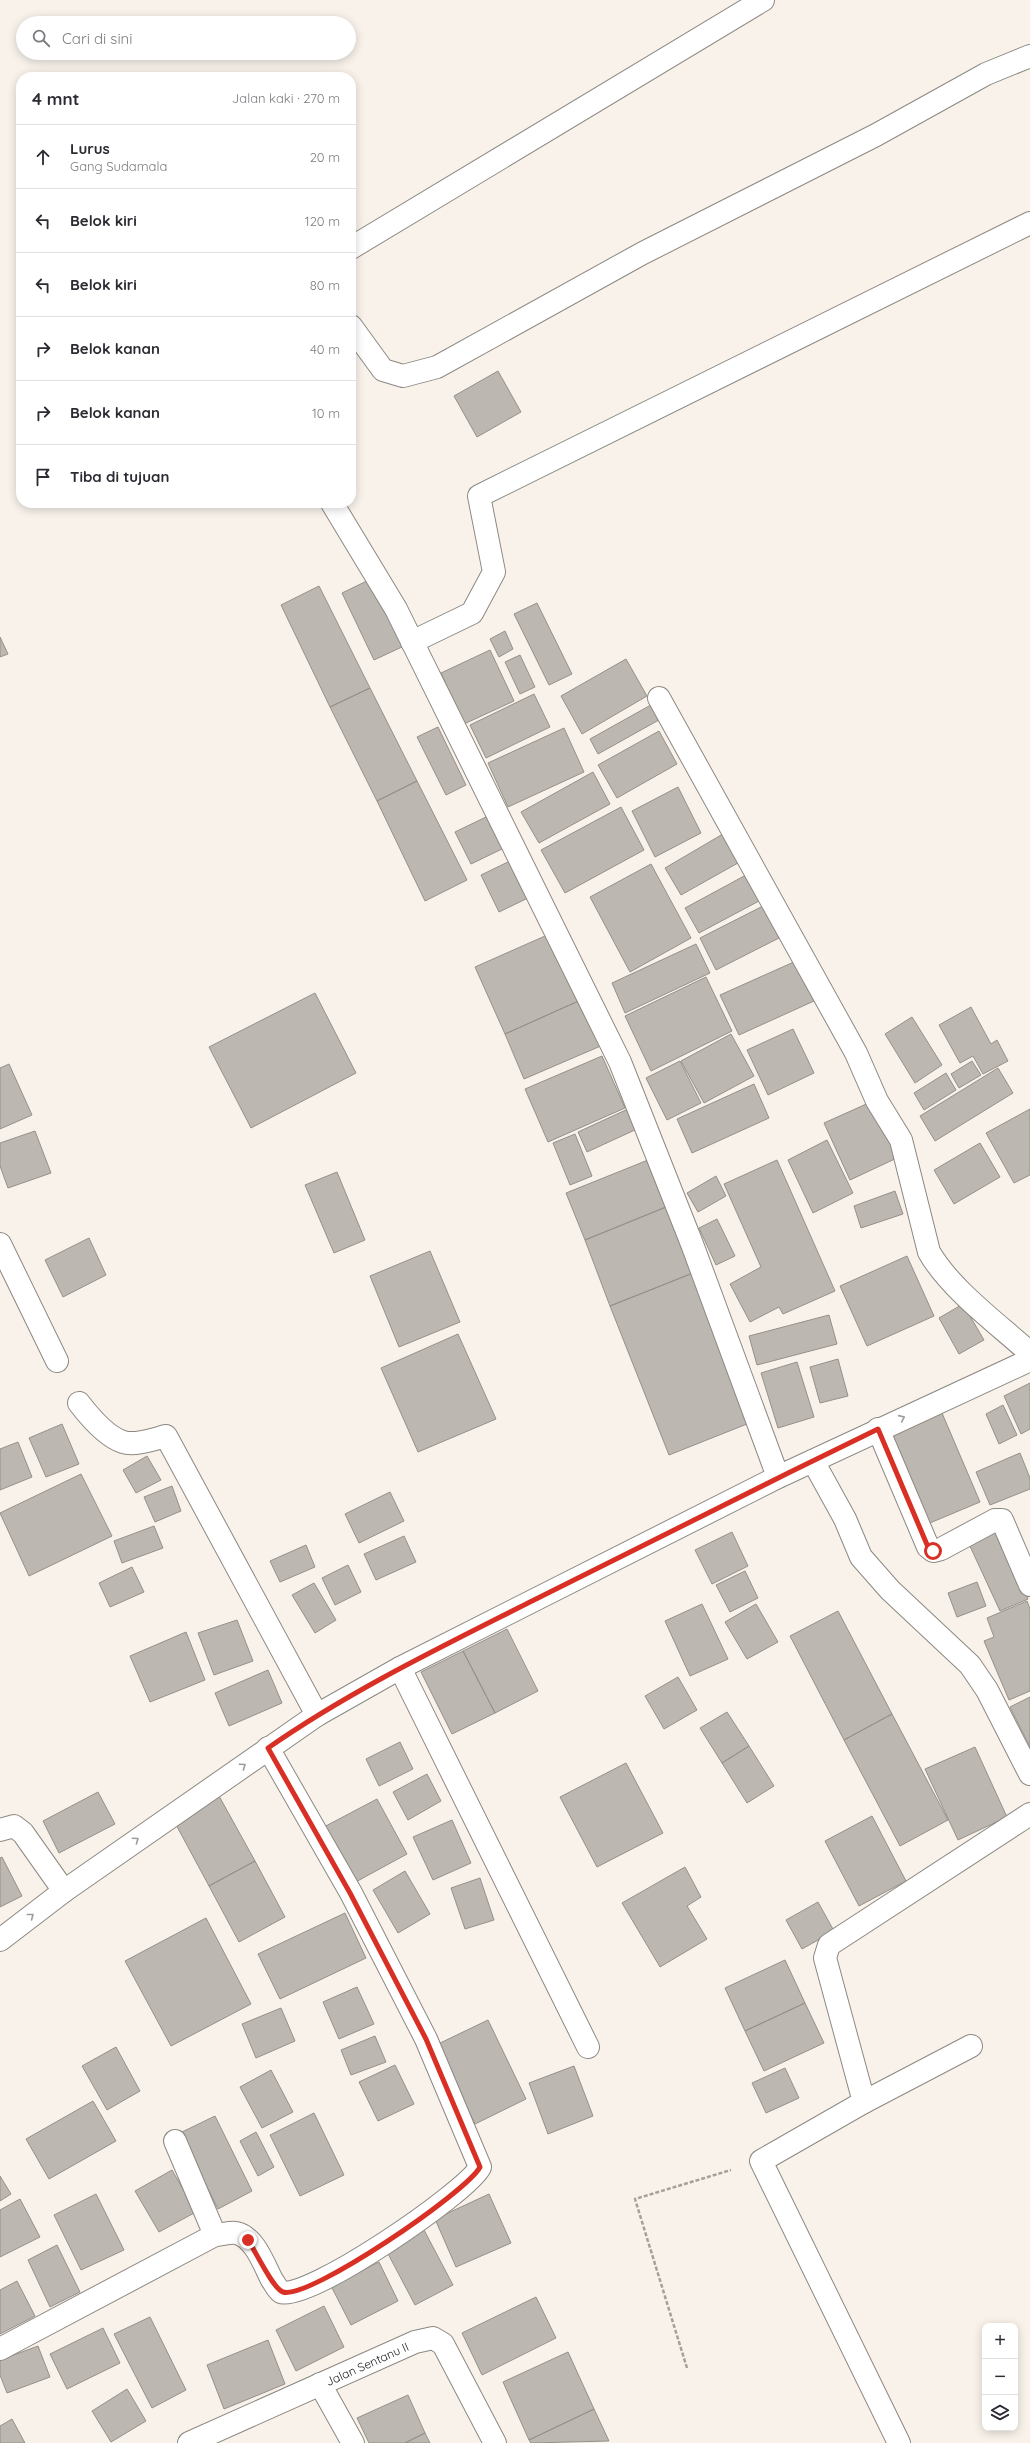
<!DOCTYPE html>
<html lang="id">
<head>
<meta charset="utf-8">
<style>
	body { margin:0; font-family:Quicksand,sans-serif; background:#f7f7f7; color:#2b2b33 }
	.controls { position:absolute; right:12px; bottom:12px; display:grid; overflow:hidden; border-radius:8px; box-shadow:0 2px 10px #0003 }
	.controls button { width:36px; height:36px; display:grid; place-items:center; padding:0; border:0; border-bottom:1px solid #e1e1e2; background:#fff; color:#2b2b33; font:20px sans-serif }
	.stop { position:absolute; width:12px; height:12px; margin:-9px; border:3px solid #d93025; border-radius:50%; background:#fff }
	.stop.end { background:#d93025; border-color:#fff; box-shadow:0 1px 4px #0008 }
	.list { margin:0; padding:0; list-style:none }
	h2 { display:flex; justify-content:space-between; align-items:center; height:52px; margin:0; padding:0 16px; font-size:17px }
	h2 small { font-size:13px; font-weight:400; color:#7c7c81 }
	.list li { display:grid; grid-template-columns:26px 1fr auto; gap:12px; align-items:center; box-sizing:border-box; height:64px; padding:0 16px; border-top:1px solid #e1e1e2 }
	.list b { display:block; font-size:15px; white-space:nowrap }
	.list p { margin:0; font-size:13px; white-space:nowrap; color:#7c7c81 }
	.list em { font-size:13px; font-style:normal; color:#7c7c81 }
	.icon { flex:none; width:22px; height:22px; fill:none; stroke:currentColor; stroke-width:2; stroke-linecap:round; stroke-linejoin:round }
	.map { position:relative; flex:none; width:1030px; height:2443px; overflow:hidden }
	.search { position:absolute; background:#fff; box-shadow:0 2px 10px #0003; left:16px; top:16px; width:340px; height:44px; display:flex; align-items:center; gap:10px; box-sizing:border-box; padding:0 14px; border-radius:22px; color:#7c7c81; font-size:15px }
	.panel { position:absolute; background:#fff; box-shadow:0 2px 10px #0003; left:16px; top:72px; width:340px; height:436px; border-radius:16px }
	.map>svg:first-child { display:block }
	.building { fill:#bdb7b1; stroke:#96908a }
	.lines { fill:none; stroke-linecap:round; stroke-linejoin:round }
	.minor-casing { stroke:#8d8882; stroke-width:24 }
	.path { stroke:#a5a09b; stroke-width:2.5; stroke-dasharray:4 2; stroke-linecap:butt }
	.minor { stroke:#fff; stroke-width:22 }
	.oneway { stroke:#9d9c9b }
	.route { stroke:#d93025; stroke-width:5 }
	.labels { text-anchor:middle; dominant-baseline:central; stroke-width:4; stroke-linejoin:round; paint-order:stroke }
	.street-label { font-size:12px; fill:#262321; stroke:#fff }
</style>
</head>
<body>
<div class="map">
<svg width="1030" height="2443" viewBox="0 0 1030 2443">
	<rect width="100%" height="100%" fill="#f8f2eb"/>
	<path class="building" d="M498 371 521 412 477 437 454 396Z
		M371 579 404 646 374 660 342 593Z
		M319 586 370 688 330 707 281 605Z
		M537 603 572 674 549 685 514 614Z
		M505 631 513 649 499 657 490 639Z
		M0 637 8 654 0 657Z
		M490 650 514 701 464 724 441 673Z
		M520 655 535 687 520 694 505 662Z
		M626 659 647 696 582 734 561 696Z
		M370 688 417 781 377 801 330 707Z
		M534 694 550 727 486 758 470 725Z
		M658 701 666 716 598 754 590 739Z
		M438 727 466 785 446 795 417 737Z
		M564 728 584 772 508 807 488 763Z
		M659 731 677 764 617 798 598 765Z
		M593 772 610 804 539 843 521 812Z
		M417 781 467 880 425 901 377 801Z
		M678 787 701 833 655 857 632 811Z
		M621 807 644 850 565 893 541 850Z
		M488 816 504 848 471 864 455 832Z
		M728 831 745 859 681 895 665 868Z
		M512 860 530 897 499 912 481 875Z
		M651 864 691 938 630 972 590 897Z
		M746 875 759 901 699 933 685 908Z
		M763 906 779 938 716 970 700 938Z
		M554 932 583 999 505 1034 475 967Z
		M696 944 710 973 625 1013 612 983Z
		M796 961 814 1001 739 1035 720 995Z
		M706 977 732 1031 651 1071 625 1016Z
		M315 993 356 1073 251 1128 209 1047Z
		M583 999 603 1045 524 1079 505 1034Z
		M971 1007 991 1044 997 1040 1008 1061 983 1074 973 1056 960 1063 939 1025Z
		M912 1017 942 1065 915 1083 885 1034Z
		M793 1029 814 1073 768 1095 747 1050Z
		M731 1034 754 1076 704 1103 681 1061Z
		M602 1056 625 1108 548 1142 525 1089Z
		M680 1061 701 1103 667 1120 646 1078Z
		M972 1061 981 1075 959 1088 951 1074Z
		M9 1064 32 1115 0 1129V1068Z
		M998 1068 1013 1093 935 1141 920 1116Z
		M946 1073 956 1090 924 1110 914 1093Z
		M754 1084 769 1118 692 1153 677 1119Z
		M873 1101 899 1157 850 1180 824 1123Z
		M628 1109 637 1129 587 1152 578 1132Z
		M1030 1109V1175L1014 1183 986 1133Z
		M35 1131 51 1173 8 1188 0 1166V1143Z
		M575 1134 592 1176 570 1185 553 1143Z
		M827 1140 853 1193 813 1213 788 1160Z
		M980 1143 1000 1177 954 1204 934 1170Z
		M648 1160 666 1207 585 1240 566 1193Z
		M777 1160 835 1291 783 1314 779 1307 750 1322 730 1284 761 1267 724 1184Z
		M337 1172 365 1240 334 1253 305 1185Z
		M716 1176 726 1196 698 1212 687 1193Z
		M895 1191 903 1214 861 1228 854 1206Z
		M666 1207 693 1273 610 1306 585 1240Z
		M717 1219 735 1256 716 1265 699 1228Z
		M89 1238 106 1275 63 1297 45 1260Z
		M430 1251 460 1322 399 1347 370 1276Z
		M907 1256 934 1316 867 1346 840 1286Z
		M693 1273 752 1422 669 1455 610 1306Z
		M963 1304 984 1340 959 1354 939 1318Z
		M829 1315 837 1344 757 1365 749 1336Z
		M458 1334 496 1419 418 1452 381 1368Z
		M838 1359 848 1396 820 1403 810 1367Z
		M797 1362 814 1417 778 1428 761 1373Z
		M1030 1383V1429L1021 1434 1004 1396Z
		M1003 1405 1017 1435 999 1444 986 1414Z
		M939 1406 980 1502 925 1525 884 1429Z
		M62 1424 79 1464 46 1477 29 1438Z
		M18 1442 32 1477 0 1490V1449Z
		M1020 1453 1030 1478V1489L990 1505 976 1472Z
		M147 1456 161 1480 136 1493 123 1470Z
		M81 1474 112 1536 29 1576 0 1513Z
		M172 1486 181 1511 155 1522 144 1497Z
		M390 1492 404 1521 359 1543 345 1514Z
		M154 1526 163 1548 122 1563 114 1541Z
		M997 1531 1028 1599 1000 1611 969 1544Z
		M732 1532 748 1566 712 1584 695 1550Z
		M404 1536 416 1562 376 1580 364 1554Z
		M306 1545 315 1567 280 1582 270 1561Z
		M348 1565 361 1592 335 1605 322 1578Z
		M132 1567 144 1592 110 1607 99 1583Z
		M745 1571 758 1598 730 1612 716 1585Z
		M977 1582 986 1606 957 1617 948 1593Z
		M314 1583 336 1620 315 1633 292 1595Z
		M1027 1601 1030 1609V1691L1009 1700 984 1641 994 1637 987 1618Z
		M702 1604 728 1659 690 1676 665 1621Z
		M756 1604 778 1642 747 1659 725 1622Z
		M838 1611 892 1714 844 1740 790 1636Z
		M237 1620 253 1661 214 1675 198 1633Z
		M507 1629 538 1691 495 1713 463 1651Z
		M186 1632 205 1680 150 1702 130 1656Z
		M463 1651 495 1713 452 1734 421 1672Z
		M268 1670 282 1703 229 1726 215 1693Z
		M678 1677 697 1710 664 1729 645 1696Z
		M1030 1697V1747L1010 1707Z
		M727 1712 749 1746 722 1763 700 1728Z
		M892 1714 948 1820 900 1846 844 1740Z
		M400 1742 413 1769 379 1786 366 1759Z
		M749 1746 774 1786 747 1803 722 1763Z
		M975 1747 1007 1817 958 1840 925 1769Z
		M626 1763 663 1833 597 1867 560 1797Z
		M427 1774 441 1801 408 1820 393 1792Z
		M98 1792 115 1824 59 1853 43 1821Z
		M219 1796 255 1861 209 1886 174 1821Z
		M377 1799 407 1854 352 1884 322 1828Z
		M872 1816 906 1881 859 1906 825 1841Z
		M452 1820 471 1863 433 1880 413 1837Z
		M2 1857 22 1896 0 1907V1858Z
		M255 1861 285 1917 239 1942 209 1886Z
		M685 1867 701 1897 687 1906 707 1939 660 1967 622 1903Z
		M405 1871 430 1914 398 1933 373 1890Z
		M480 1878 494 1920 465 1929 451 1888Z
		M818 1902 834 1931 802 1949 786 1920Z
		M345 1913 366 1958 280 1999 258 1954Z
		M206 1918 251 2004 171 2046 125 1961Z
		M785 1960 805 2003 745 2031 725 1988Z
		M357 1987 374 2024 339 2039 323 2002Z
		M805 2003 824 2043 764 2071 745 2031Z
		M281 2008 295 2041 256 2058 242 2024Z
		M488 2020 526 2099 475 2124 436 2045Z
		M375 2036 386 2062 351 2075 341 2050Z
		M116 2047 140 2091 107 2110 82 2066Z
		M395 2065 414 2104 378 2121 359 2082Z
		M574 2066 593 2116 548 2134 529 2083Z
		M785 2068 799 2098 766 2113 752 2083Z
		M271 2070 293 2112 262 2128 240 2087Z
		M93 2101 116 2141 49 2179 26 2139Z
		M314 2113 344 2175 300 2196 270 2135Z
		M215 2116 252 2191 218 2209 180 2133Z
		M256 2132 274 2167 258 2176 240 2141Z
		M172 2170 196 2212 159 2232 135 2191Z
		M0 2176 11 2194 0 2201Z
		M96 2194 124 2250 81 2270 54 2215Z
		M489 2194 511 2243 456 2267 435 2219Z
		M20 2199 40 2237 0 2257V2210Z
		M424 2230 453 2285 415 2305 386 2250Z
		M57 2245 80 2292 50 2307 28 2260Z
		M379 2262 398 2301 351 2325 331 2286Z
		M17 2281 35 2316 0 2334V2290Z
		M536 2297 556 2338 482 2375 462 2333Z
		M324 2306 344 2347 296 2371 276 2330Z
		M150 2317 186 2390 152 2408 114 2334Z
		M103 2328 120 2363 67 2389 50 2354Z
		M268 2340 285 2384 224 2409 207 2365Z
		M38 2346 50 2377 7 2393 0 2375V2360Z
		M568 2352 594 2409 529 2440 503 2382Z
		M127 2389 146 2421 111 2442 92 2411Z
		M408 2395 425 2433 405 2443H369L357 2418Z
		M594 2409 609 2441 531 2443 529 2440Z
		M12 2419 25 2443H0V2426Z
		M425 2433 430 2443H405Z"/>
	<g class="lines">
		<defs>
			<g id="minor">
				<path d="M351 248 763 0"/>
				<path d="M351 326 383 370 403 376 437 367 643 253 876 135 986 74 1030 56"/>
				<path d="M332 503 396 609 620 1062 692 1244 778 1477"/>
				<path d="M412 642 472 613 494 572 479 496 1030 223"/>
				<path d="M659 698 856 1053 877 1101 901 1140 929 1252C950 1289 998 1324 1030 1353"/>
				<path d="M0 1244 57 1361"/>
				<path d="M79 1403C89 1416 107 1437 123 1442 135 1446 154 1439 166 1436L317 1715"/>
				<path d="M878 1429 928 1547 933 1551 941 1549 995 1520H1002L1030 1585"/>
				<path d="M813 1461 845 1519 861 1557 890 1590 970 1665 987 1690 1030 1774"/>
				<path d="M400 1668 588 2047"/>
				<path d="M0 1830 14 1826 23 1833 64 1891"/>
				<path d="M0 1940 64 1891 317 1715 400 1668 778 1477 1030 1360"/>
				<path d="M864 2102 971 2046"/>
				<path d="M175 2141 215 2235"/>
				<path d="M0 2349 215 2235C221 2235 230 2232 236 2233 255 2237 264 2265 272 2280 275 2284 277 2289 281 2292 305 2303 468 2192 480 2167L426 2039 351 1893 268 1748"/>
				<path d="M320 2384 353 2443"/>
				<path id="s1" d="M189 2443 415 2342 433 2338 443 2344 495 2443"/>
				<path d="M899 2443 761 2161 864 2102 825 1958 829 1945 1030 1814"/>
			</g>
		</defs>
		<use href="#minor" class="minor-casing"/>
		<path class="path" d="M687 2368 635 2199 731 2170"/>
		<use href="#minor" class="minor"/>
	</g>
	<defs><path id="oneway-chevron" d="M-2-3.5L2.5 0L-2 3.5" fill="none" stroke-width="1.6" stroke-linecap="round" stroke-linejoin="round"/></defs>
	<g class="oneway">
		<use href="#oneway-chevron" transform="translate(902 1418) rotate(-24)"/>
		<use href="#oneway-chevron" transform="translate(243 1766) rotate(-35)"/>
		<use href="#oneway-chevron" transform="translate(136 1840) rotate(-35)"/>
		<use href="#oneway-chevron" transform="translate(31 1916) rotate(-38)"/>
	</g>
	<g class="lines">
		<path class="route" d="M248 2240C255 2250 273 2289 283 2292 309 2300 467 2192 480 2167L426 2039 350 1893 268 1748C350 1691 439 1648 528 1603 645 1544 761 1486 878 1429L928 1547 933 1551"/>
	</g>
	<g class="labels">
		<g class="street-label">
			<text stroke="none"><textPath href="#s1" startOffset="195">Jalan Sentanu II</textPath></text>
		</g>
	</g>
</svg>
<div class="controls">
<button>+</button>
<button>−</button>
<button><svg class="icon" aria-label="layers" viewBox="0 0 24 24"><path d="M12 4l9 5-9 5-9-5zM3 14l9 5 9-5"/></svg></button>
</div>
<div class="stop" style="left:933px;top:1551px"></div>
<div class="stop end" style="left:248px;top:2240px"></div>
<div class="search"><svg class="icon" aria-label="search" viewBox="0 0 24 24"><circle cx="10" cy="10" r="6"/><path d="M15 15l6 6"/></svg>Cari di sini</div>
<section class="panel">
<h2>4 mnt<small>Jalan kaki · 270 m</small></h2>
<ul class="list">
<li><svg class="icon" aria-label="ahead" viewBox="0 0 24 24"><path d="M12 20V5M6 11l6-6 6 6"/></svg><div><b>Lurus</b><p>Gang Sudamala</p></div><em>20 m</em></li>
<li><svg class="icon" aria-label="left" viewBox="0 0 24 24"><path d="M17 20v-9H6M10 6l-5 5 5 5"/></svg><div><b>Belok kiri</b></div><em>120 m</em></li>
<li><svg class="icon" aria-label="left" viewBox="0 0 24 24"><path d="M17 20v-9H6M10 6l-5 5 5 5"/></svg><div><b>Belok kiri</b></div><em>80 m</em></li>
<li><svg class="icon" aria-label="right" viewBox="0 0 24 24"><path d="M7 20v-9h11M14 6l5 5-5 5"/></svg><div><b>Belok kanan</b></div><em>40 m</em></li>
<li><svg class="icon" aria-label="right" viewBox="0 0 24 24"><path d="M7 20v-9h11M14 6l5 5-5 5"/></svg><div><b>Belok kanan</b></div><em>10 m</em></li>
<li><svg class="icon" aria-label="arrive" viewBox="0 0 24 24"><path d="M6 21V4h12l-3 4 3 4H6"/></svg><div><b>Tiba di tujuan</b></div></li>
</ul>
</section>
</div>
</body>
</html>
